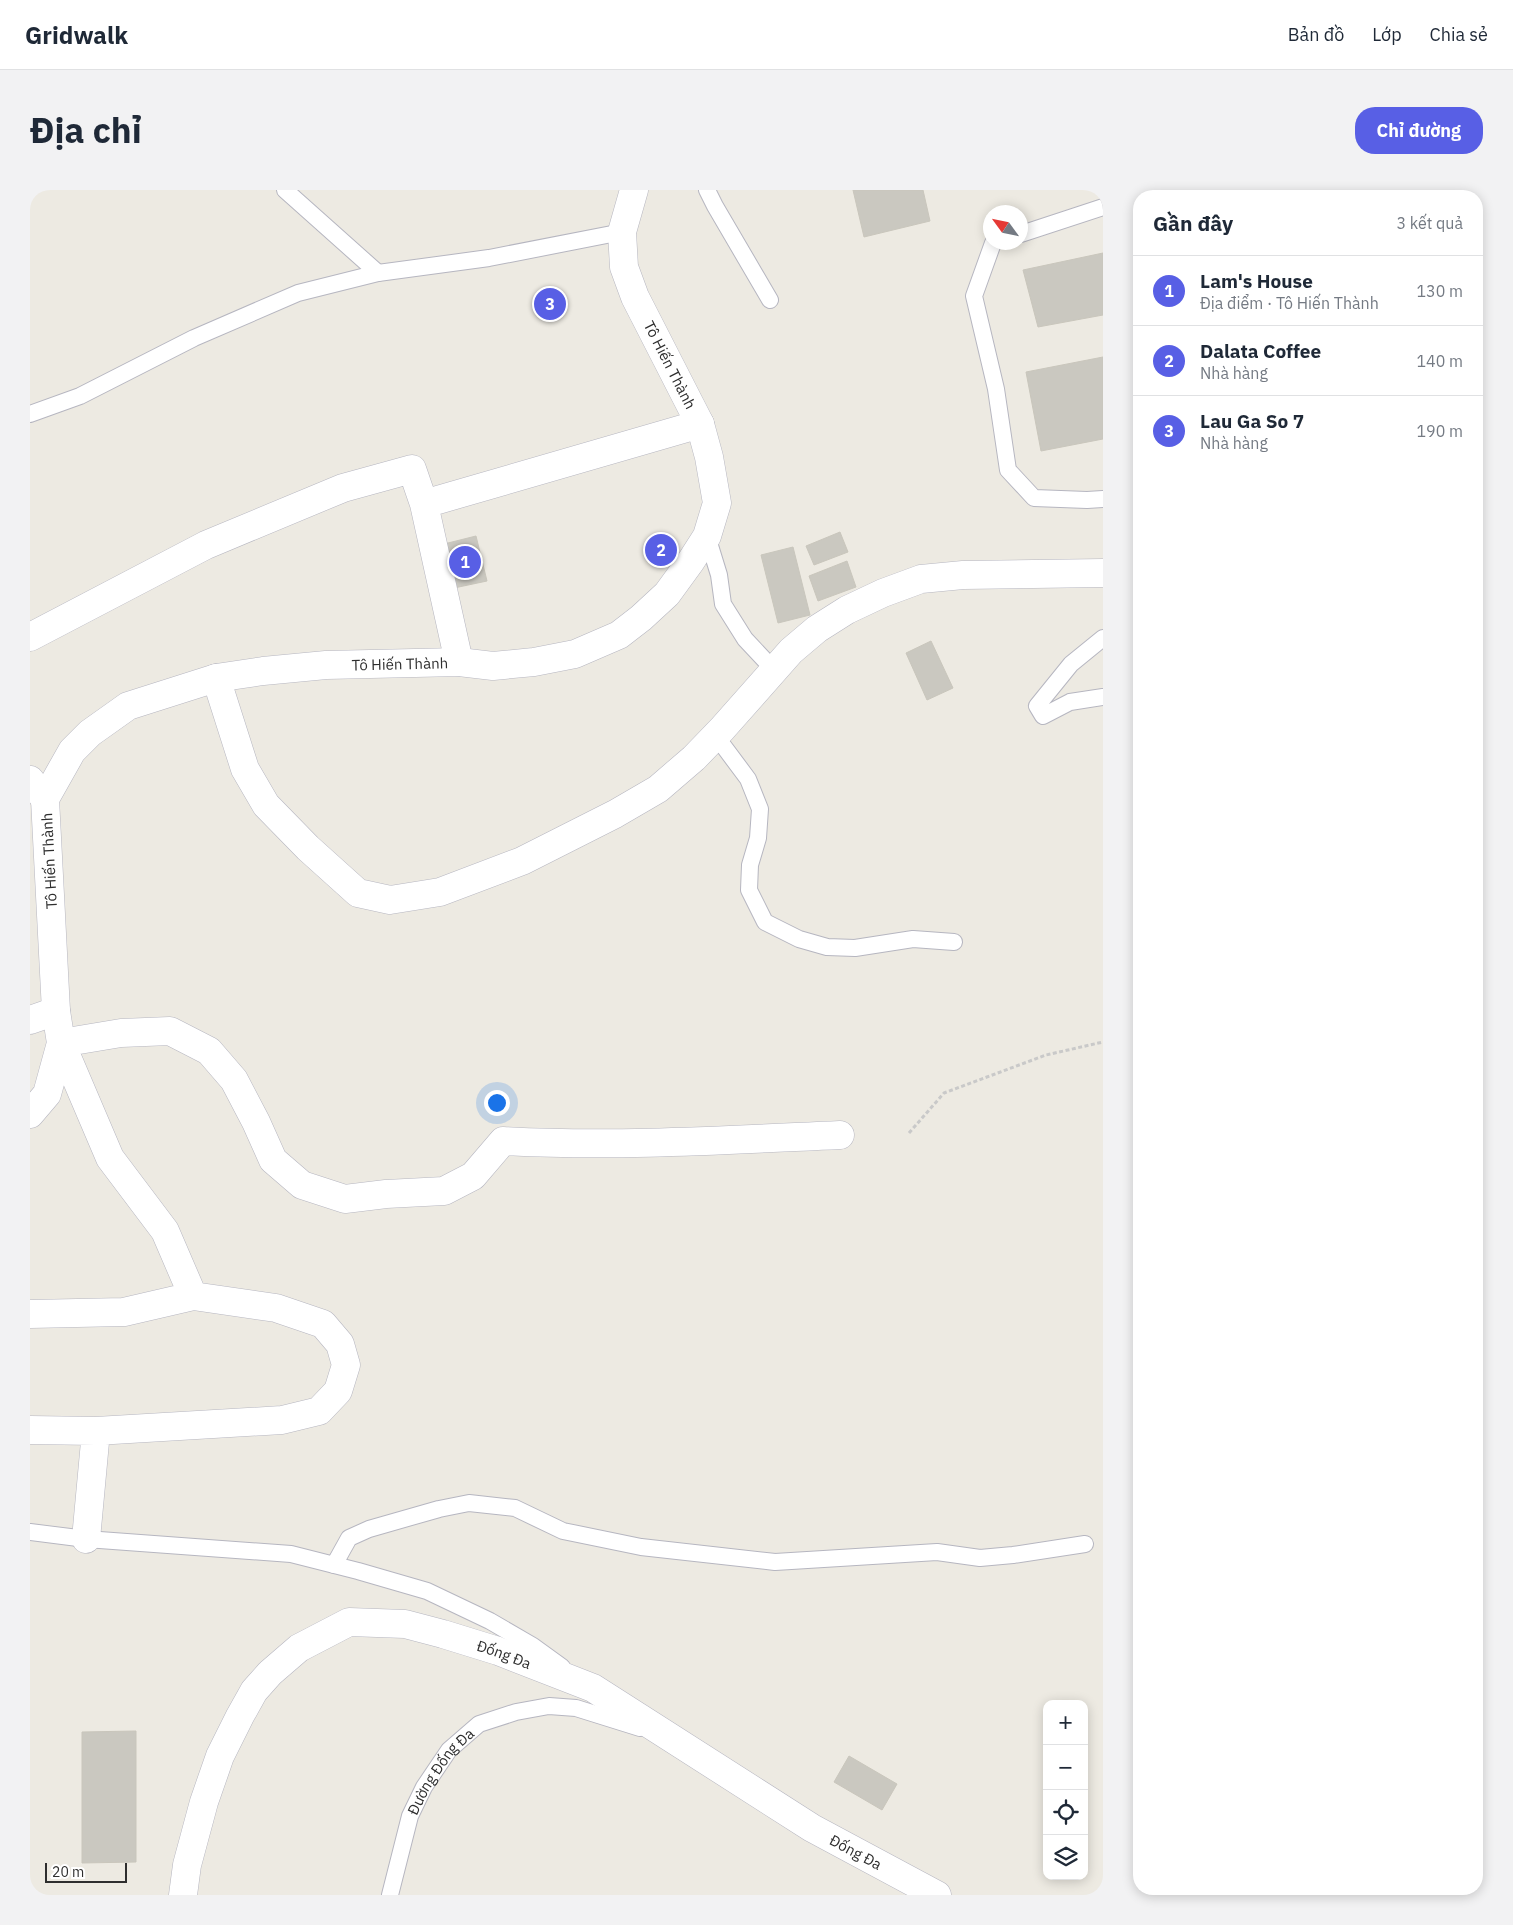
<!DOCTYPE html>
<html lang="vi">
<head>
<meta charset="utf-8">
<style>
	body { margin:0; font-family:"IBM Plex Sans",sans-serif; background:#f2f2f3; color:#1f2937 }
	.controls { position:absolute; right:15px; bottom:15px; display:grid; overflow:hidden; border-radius:10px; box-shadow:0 2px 12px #0003 }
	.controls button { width:45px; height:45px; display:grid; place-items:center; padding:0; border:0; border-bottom:1px solid #e0e1e3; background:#fff; color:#1f2937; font:25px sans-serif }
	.compass { position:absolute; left:953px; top:15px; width:45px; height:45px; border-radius:50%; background:#fff; box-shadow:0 2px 12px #0003; rotate:303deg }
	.scale { position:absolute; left:15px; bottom:12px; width:82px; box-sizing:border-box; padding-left:5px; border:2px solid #2e2e2e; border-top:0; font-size:14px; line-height:18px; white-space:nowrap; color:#2e2e2e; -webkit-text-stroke:4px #fff; paint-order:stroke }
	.you { position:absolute; left:466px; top:912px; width:18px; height:18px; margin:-12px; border:4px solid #fff; border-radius:50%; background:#1a73e8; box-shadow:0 0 0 8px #1a73e833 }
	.badge { display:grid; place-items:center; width:32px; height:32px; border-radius:50%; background:#585fe5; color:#fff; font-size:16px; font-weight:700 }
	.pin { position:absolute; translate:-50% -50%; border:2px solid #fff; box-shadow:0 1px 5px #0006 }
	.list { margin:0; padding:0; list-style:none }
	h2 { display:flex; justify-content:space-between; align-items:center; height:65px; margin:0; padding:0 20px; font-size:21px }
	h2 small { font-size:16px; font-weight:400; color:#747a83 }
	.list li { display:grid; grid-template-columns:32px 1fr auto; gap:15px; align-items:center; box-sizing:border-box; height:70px; padding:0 20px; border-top:1px solid #e0e1e3 }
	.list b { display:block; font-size:19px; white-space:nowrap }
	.list p { margin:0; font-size:16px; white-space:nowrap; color:#747a83 }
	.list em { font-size:16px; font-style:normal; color:#747a83 }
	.icon { flex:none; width:28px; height:28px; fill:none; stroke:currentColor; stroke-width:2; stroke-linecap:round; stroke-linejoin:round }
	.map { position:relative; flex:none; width:1073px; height:1705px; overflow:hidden; border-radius:20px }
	header { display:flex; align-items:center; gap:30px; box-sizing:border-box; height:70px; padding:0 25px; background:#fff; border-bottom:1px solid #e0e1e3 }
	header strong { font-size:24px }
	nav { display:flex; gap:28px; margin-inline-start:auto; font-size:18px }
	.intro { display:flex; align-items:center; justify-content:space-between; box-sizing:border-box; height:120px; padding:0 30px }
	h1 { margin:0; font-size:35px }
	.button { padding:12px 22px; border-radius:20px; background:#585fe5; color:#fff; font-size:18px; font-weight:700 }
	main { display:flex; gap:30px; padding:0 30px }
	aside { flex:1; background:#fff; border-radius:20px; box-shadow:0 2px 12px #0003 }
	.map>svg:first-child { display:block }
	.building { fill:#cac8c0; stroke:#c9c6bc }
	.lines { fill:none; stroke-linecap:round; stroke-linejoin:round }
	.service-casing { stroke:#b6b6c0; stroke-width:18 }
	.minor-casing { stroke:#b6b6c0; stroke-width:29 }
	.tertiary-casing { stroke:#b6b6c0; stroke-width:29 }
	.path { stroke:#c9c9c9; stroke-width:3; stroke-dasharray:4 2.5; stroke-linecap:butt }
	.service { stroke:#fff; stroke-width:16 }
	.minor { stroke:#fff; stroke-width:28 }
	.tertiary { stroke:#fff; stroke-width:28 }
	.labels { text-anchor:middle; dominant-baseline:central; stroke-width:4; stroke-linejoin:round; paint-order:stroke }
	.street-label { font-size:15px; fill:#2e2e2e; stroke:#fff }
</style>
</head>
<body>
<header>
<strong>Gridwalk</strong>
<nav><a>Bản đồ</a><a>Lớp</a><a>Chia sẻ</a></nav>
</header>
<div class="intro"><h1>Địa chỉ</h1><a class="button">Chỉ đường</a></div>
<main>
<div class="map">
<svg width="1073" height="1705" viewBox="0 0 1073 1705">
	<rect width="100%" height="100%" fill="#edeae2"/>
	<path class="building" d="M823 0H893L900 31 834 47Z
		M1073 63V125L1008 137 993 80Z
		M1073 167V249L1011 261 996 182Z
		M810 342 818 362 784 375 776 356Z
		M446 346 457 391 424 398 414 354Z
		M763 357 780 425 748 433 731 365Z
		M817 371 826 397 788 411 779 386Z
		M901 451 923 498 897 510 876 463Z
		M106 1541V1672L52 1673V1542Z
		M819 1566 867 1594 852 1620 804 1592Z"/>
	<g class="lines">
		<defs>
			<g id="service">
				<path d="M255 0 348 83"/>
				<path d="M677 0 685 16 740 110"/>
				<path d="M991 44 1073 17"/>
				<path d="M965 52 963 53 944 106 966 199 978 280 1004 308 1057 310 1073 309"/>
				<path d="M0 224 50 206 164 148 268 103 348 83 459 68 592 42"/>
				<path d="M677 346 689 385 693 414 715 449 744 480"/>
				<path d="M1073 448 1041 474 1007 516 1013 526 1040 512 1073 507"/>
				<path d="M686 546 718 589 730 619 728 648 720 675 719 700 735 732 769 749 797 757 825 758 883 749 924 752"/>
				<path d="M0 1342 56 1349 261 1364 328 1381 397 1401 460 1431 503 1456 532 1477"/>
				<path d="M304 1375 319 1348 339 1339 409 1319 439 1313 485 1318 533 1341 611 1357 745 1372 907 1362 950 1368 983 1365 1055 1354"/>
				<path id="s1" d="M360 1705 380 1626 394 1597 419 1560 449 1534 486 1522 519 1516 546 1518 610 1538"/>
			</g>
			<path id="minor" d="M394 314 670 234
				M0 447 176 355 313 298 382 279 394 314 429 472
				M186 488 215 579 236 615 278 658 328 703 360 710 410 702 492 671 585 624 628 599 664 568 692 539 761 461 787 439 817 420 853 403 891 389 933 385 1073 383
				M0 590 15 609
				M0 830 26 821
				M163 1106 135 1041 80 968 31 853 91 843 140 841 179 861 204 890 226 932 243 970 272 995 315 1009 356 1004 414 1001 443 986 473 951C586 957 698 950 810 945
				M0 1124 94 1122 163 1106 246 1118 293 1134 310 1154 316 1175 308 1201 289 1221 252 1230 66 1241 0 1240
				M56 1349 66 1241"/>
			<g id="tertiary">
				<path id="s2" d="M0 924 17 904 31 853 26 821 15 609 42 561 60 543 98 516 186 488 233 481 296 475 429 472 463 476 504 472 545 464 589 445 611 428 637 404 661 371 677 346 687 313 679 267 670 234 605 107 594 77 592 42 604 0"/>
				<path id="s3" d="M153 1705 157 1675 174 1612 190 1566 210 1526 224 1501 240 1483 269 1458 319 1432 375 1434 413 1444 468 1461 563 1498 782 1638 907 1705"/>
			</g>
		</defs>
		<use href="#service" class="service-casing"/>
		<use href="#minor" class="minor-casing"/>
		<use href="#tertiary" class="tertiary-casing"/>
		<path class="path" d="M879 943 914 903 1016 865 1073 852"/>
		<use href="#service" class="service"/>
		<use href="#minor" class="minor"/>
		<use href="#tertiary" class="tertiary"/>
	</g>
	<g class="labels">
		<g class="street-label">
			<text transform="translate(640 175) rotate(63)">Tô Hiến Thành</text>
			<text stroke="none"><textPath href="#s2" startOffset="728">Tô Hiến Thành</textPath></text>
			<text transform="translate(19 671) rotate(-93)">Tô Hiến Thành</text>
			<text stroke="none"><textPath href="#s3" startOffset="496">Đống Đa</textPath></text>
			<text stroke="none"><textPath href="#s1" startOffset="136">Đường Đống Đa</textPath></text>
			<text stroke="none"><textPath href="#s3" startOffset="901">Đống Đa</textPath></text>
		</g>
	</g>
</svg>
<div class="controls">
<button>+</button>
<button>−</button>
<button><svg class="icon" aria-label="locate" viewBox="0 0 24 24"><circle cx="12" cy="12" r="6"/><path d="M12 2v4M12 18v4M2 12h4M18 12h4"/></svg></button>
<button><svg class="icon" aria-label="layers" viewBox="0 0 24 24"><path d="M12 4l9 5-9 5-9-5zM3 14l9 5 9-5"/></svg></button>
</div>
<svg class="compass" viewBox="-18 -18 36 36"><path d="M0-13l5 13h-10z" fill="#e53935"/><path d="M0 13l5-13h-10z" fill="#747a83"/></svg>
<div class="scale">20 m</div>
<div class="you"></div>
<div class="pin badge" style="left:435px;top:372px">1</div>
<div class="pin badge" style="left:631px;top:360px">2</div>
<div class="pin badge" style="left:520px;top:114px">3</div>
</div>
<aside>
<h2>Gần đây<small>3 kết quả</small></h2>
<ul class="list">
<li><span class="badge">1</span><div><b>Lam's House</b><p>Địa điểm · Tô Hiến Thành</p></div><em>130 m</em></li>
<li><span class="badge">2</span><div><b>Dalata Coffee</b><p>Nhà hàng</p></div><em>140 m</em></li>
<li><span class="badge">3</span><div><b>Lau Ga So 7</b><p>Nhà hàng</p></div><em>190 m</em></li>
</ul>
</aside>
</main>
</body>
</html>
